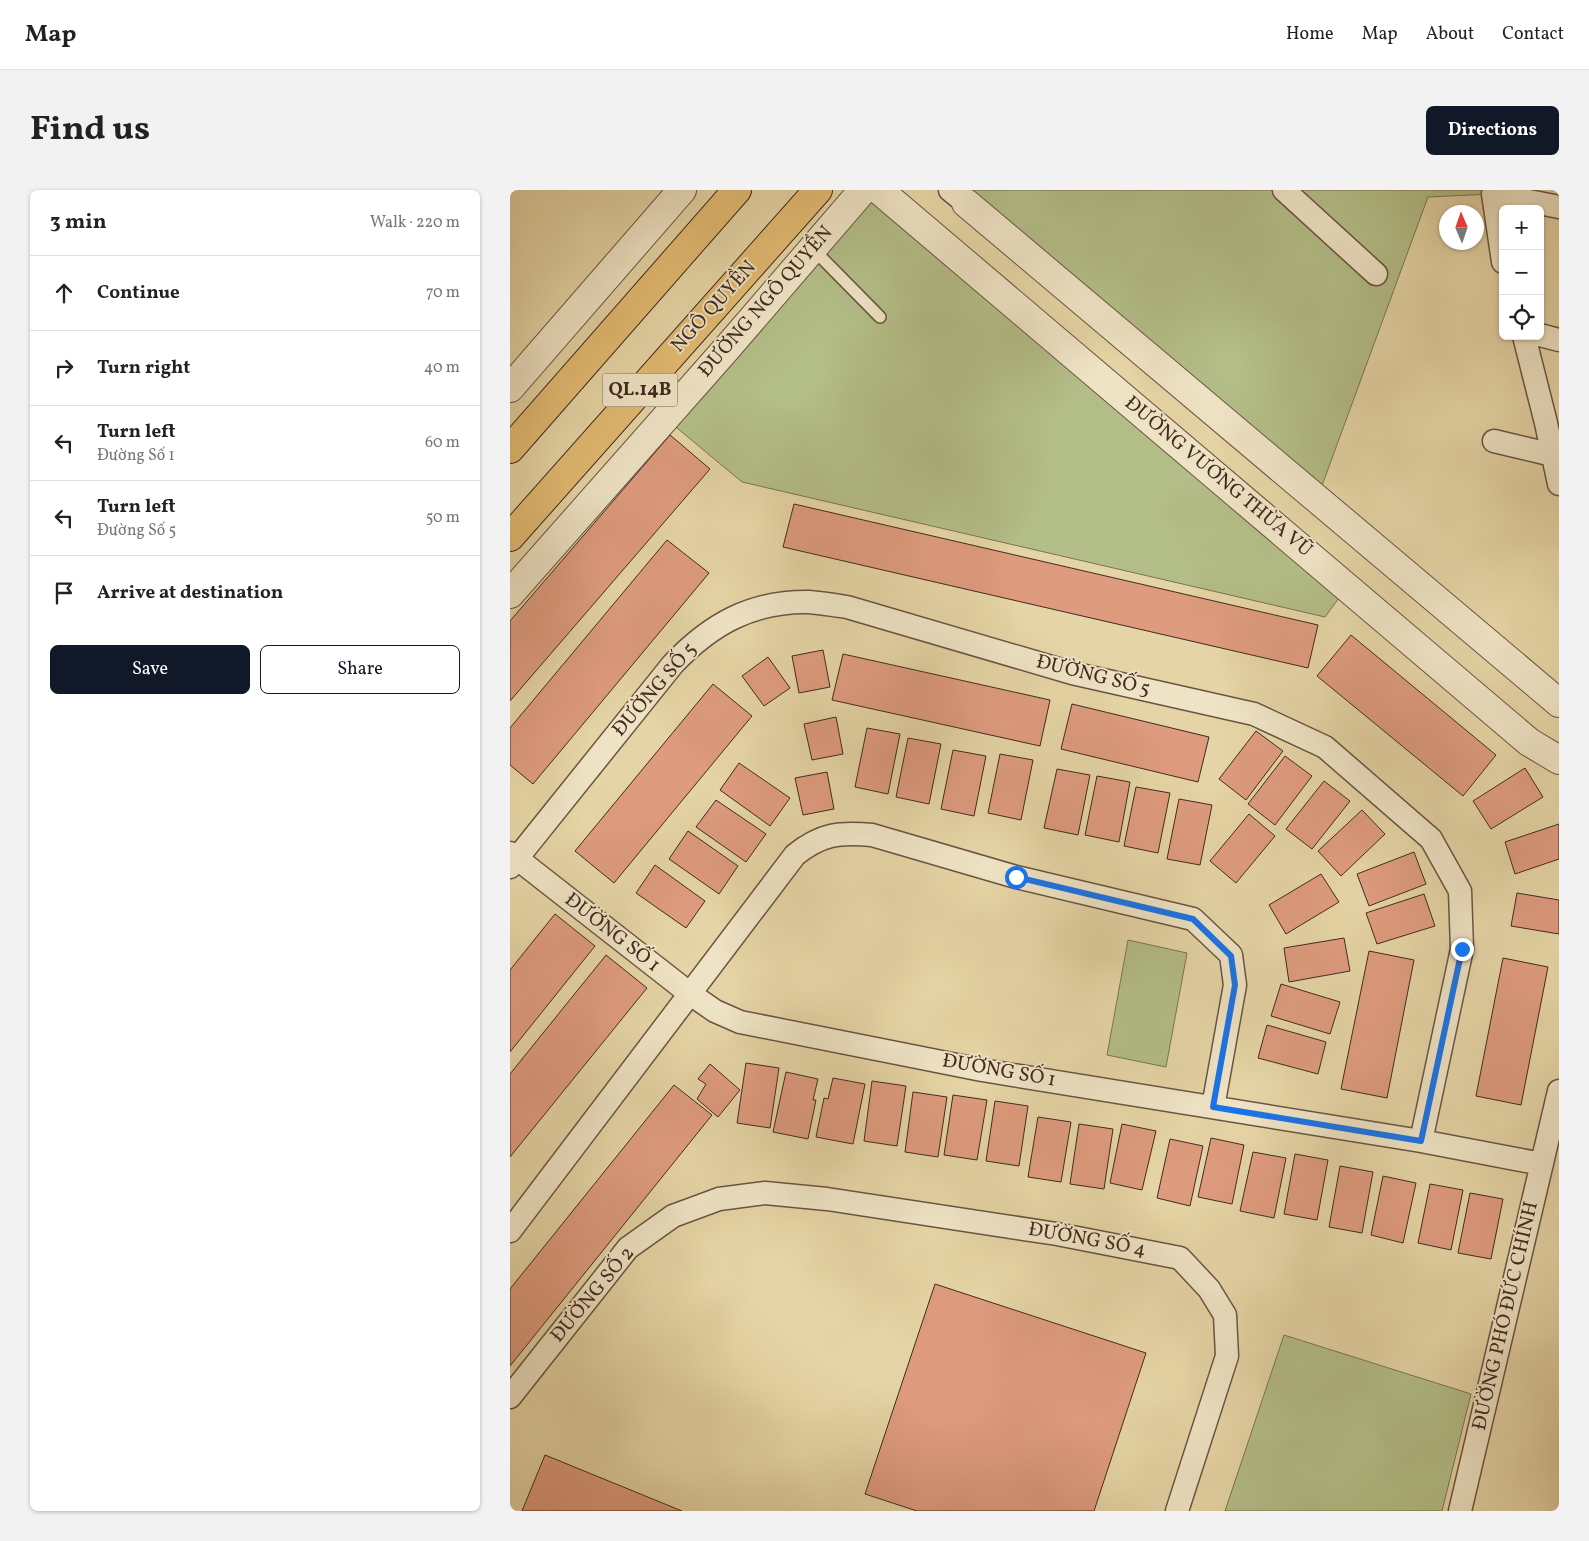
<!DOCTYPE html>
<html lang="en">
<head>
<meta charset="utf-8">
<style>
	body { margin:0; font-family:Vollkorn,serif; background:#f2f2f2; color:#222 }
	.controls { position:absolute; right:15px; top:15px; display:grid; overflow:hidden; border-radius:8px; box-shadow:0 1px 4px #0004 }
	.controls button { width:45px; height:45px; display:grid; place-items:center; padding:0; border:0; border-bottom:1px solid #e0e0e0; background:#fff; color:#222; font:25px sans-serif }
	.compass { position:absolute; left:929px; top:15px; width:45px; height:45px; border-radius:50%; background:#fff; box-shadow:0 1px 4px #0004; rotate:358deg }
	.stop { position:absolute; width:15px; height:15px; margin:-11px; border:4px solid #1a73e8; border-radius:50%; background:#fff }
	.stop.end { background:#1a73e8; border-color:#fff; box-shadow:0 1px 5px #0008 }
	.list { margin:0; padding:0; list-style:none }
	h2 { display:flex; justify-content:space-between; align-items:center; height:65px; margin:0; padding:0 20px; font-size:21px }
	h2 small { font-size:16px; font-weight:400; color:#767676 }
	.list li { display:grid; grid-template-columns:32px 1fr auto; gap:15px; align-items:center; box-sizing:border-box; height:75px; padding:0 20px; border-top:1px solid #e0e0e0 }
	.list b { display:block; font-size:19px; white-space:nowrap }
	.list p { margin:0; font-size:16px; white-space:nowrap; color:#767676 }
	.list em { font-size:16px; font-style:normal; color:#767676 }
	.actions { display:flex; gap:10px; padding:15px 20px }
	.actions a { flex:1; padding:11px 0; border:1px solid #111827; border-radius:8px; text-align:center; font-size:18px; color:#111827 }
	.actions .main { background:#111827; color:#fff }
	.icon { flex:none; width:28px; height:28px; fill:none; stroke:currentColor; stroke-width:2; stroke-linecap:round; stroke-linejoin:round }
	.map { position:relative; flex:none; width:1049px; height:1321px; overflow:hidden; border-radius:8px }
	header { display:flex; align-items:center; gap:30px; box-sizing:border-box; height:70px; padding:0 25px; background:#fff; border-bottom:1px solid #e0e0e0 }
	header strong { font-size:24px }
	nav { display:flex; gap:28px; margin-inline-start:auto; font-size:18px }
	.intro { display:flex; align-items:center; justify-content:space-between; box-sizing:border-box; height:120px; padding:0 30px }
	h1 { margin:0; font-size:35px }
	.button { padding:12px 22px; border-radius:8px; background:#111827; color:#fff; font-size:18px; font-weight:700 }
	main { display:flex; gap:30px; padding:0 30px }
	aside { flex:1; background:#fff; border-radius:8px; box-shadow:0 1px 4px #0004 }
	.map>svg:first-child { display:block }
	.green { fill:#b3bd87; stroke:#7a7454 }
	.building { fill:#de9b7e; stroke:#412a21 }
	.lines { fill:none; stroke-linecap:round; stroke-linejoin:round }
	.service-casing { stroke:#6a5442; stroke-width:14 }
	.minor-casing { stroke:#6a5442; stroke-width:25 }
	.tertiary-casing { stroke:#6a5442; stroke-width:30 }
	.trunk-casing { stroke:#412a21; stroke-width:30 }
	.service { stroke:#eee3c4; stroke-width:11 }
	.minor { stroke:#eee3c4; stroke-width:22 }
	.tertiary { stroke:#eee3c4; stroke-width:28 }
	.trunk { stroke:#e2ba72; stroke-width:28 }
	.route { stroke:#1a73e8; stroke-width:6 }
	.labels { text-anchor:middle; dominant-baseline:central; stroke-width:4; stroke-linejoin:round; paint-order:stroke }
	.shield { fill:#eee3c4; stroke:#756252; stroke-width:1 }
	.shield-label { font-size:19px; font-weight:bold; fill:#412a21 }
	.street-label { font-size:20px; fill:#412a21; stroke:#eee3c4 }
</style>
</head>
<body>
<header>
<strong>Map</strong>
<nav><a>Home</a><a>Map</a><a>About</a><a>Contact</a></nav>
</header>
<div class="intro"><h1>Find us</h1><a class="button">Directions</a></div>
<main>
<aside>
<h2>3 min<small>Walk · 220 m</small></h2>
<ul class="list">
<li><svg class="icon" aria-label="ahead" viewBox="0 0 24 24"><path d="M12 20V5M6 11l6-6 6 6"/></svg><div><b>Continue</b></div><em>70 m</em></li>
<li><svg class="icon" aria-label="right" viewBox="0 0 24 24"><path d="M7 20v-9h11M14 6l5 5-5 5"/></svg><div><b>Turn right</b></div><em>40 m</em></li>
<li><svg class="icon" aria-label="left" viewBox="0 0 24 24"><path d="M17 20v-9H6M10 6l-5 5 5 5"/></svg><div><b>Turn left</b><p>Đường Số 1</p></div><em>60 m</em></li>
<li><svg class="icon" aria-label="left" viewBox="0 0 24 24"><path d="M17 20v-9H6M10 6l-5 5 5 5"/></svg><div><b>Turn left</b><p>Đường Số 5</p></div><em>50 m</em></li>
<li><svg class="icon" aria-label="arrive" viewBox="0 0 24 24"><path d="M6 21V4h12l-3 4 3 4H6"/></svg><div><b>Arrive at destination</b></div></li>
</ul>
<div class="actions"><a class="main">Save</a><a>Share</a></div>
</aside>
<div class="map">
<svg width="1049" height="1321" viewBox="0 0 1049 1321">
	<rect width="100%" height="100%" fill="#e5d4a5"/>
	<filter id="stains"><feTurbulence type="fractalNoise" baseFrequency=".004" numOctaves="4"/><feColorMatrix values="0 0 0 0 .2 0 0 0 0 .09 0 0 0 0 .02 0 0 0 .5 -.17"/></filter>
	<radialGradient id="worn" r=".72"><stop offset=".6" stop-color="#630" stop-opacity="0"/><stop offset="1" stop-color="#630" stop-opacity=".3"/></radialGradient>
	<path class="green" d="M352 0 837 397 815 427 232 292 155 228Z
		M440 0H985L983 4 918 7 807 309Z
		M618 750 677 763 656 877 597 865Z
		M774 1145 961 1204 932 1321H715Z"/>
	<path class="building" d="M160 245 200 279 0 511V431Z
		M284 314 808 435 798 478 273 357Z
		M157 350 199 383 23 594 0 575V538Z
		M841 445 986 565 953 606 807 486Z
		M313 460 320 497 289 503 282 466Z
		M333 464 540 510 530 556 322 510Z
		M258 467 280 498 254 516 232 486Z
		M203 494 242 526 104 693 65 661Z
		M562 514 699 547 688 592 551 559Z
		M326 527 333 564 302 570 294 534Z
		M357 538 390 544 378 604 345 597Z
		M746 541 773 561 736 610 709 589Z
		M398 548 431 554 419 614 386 607Z
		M443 560 476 566 464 626 431 619Z
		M490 564 523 570 511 630 478 623Z
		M775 566 802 586 765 635 738 614Z
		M229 573 280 608 260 636 210 600Z
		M1015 578 1033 607 981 639 963 611Z
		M547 579 580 585 568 645 534 638Z
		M317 582 324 619 293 625 285 588Z
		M587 586 620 592 609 652 575 645Z
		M814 591 840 611 802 659 776 639Z
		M626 597 660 603 648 663 614 656Z
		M669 609 702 615 690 675 657 669Z
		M206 610 256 644 236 672 186 637Z
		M852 620 875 644 831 686 808 661Z
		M739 624 765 646 726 693 700 671Z
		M1049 634V669L1005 684 995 652Z
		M178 641 228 676 209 704 159 669Z
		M904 662 916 694 859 716 847 684Z
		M145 675 195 711 176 738 126 703Z
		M811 684 829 712 776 744 759 715Z
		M1007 703 1049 710V744L1001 736Z
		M914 704 925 736 867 754 856 723Z
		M45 724 85 756 0 862V780Z
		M834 748 840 781 779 792 774 758Z
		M859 761 904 770 877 908 831 899Z
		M96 765 137 798 0 967V884Z
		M993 768 1038 777 1011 915 966 906Z
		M771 794 830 812 820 844 761 826Z
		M757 835 816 852 808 884 748 868Z
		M236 873 269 878 260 938 227 933Z
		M200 874 230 900 208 927 187 909 196 894 188 889Z
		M276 882 308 889 303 910H306L298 949 263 942Z
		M323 888 355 894 343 954 306 947 314 908 318 909Z
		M362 891 396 896 387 956 354 951Z
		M164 895 202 925 0 1176V1099Z
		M403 902 437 907 428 967 395 962Z
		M443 905 477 910 467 970 434 965Z
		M485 911 518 916 509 976 476 971Z
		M528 927 561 932 551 992 518 987Z
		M569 934 603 939 594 999 560 994Z
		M612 934 646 941 632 1000 600 993Z
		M701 948 734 955 722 1014 688 1007Z
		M660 949 693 956 680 1016 647 1008Z
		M743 962 776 968 764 1028 730 1021Z
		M785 964 818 970 807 1030 774 1024Z
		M830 976 863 982 852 1043 819 1037Z
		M873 986 906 993 893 1053 861 1045Z
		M920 994 953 1000 941 1060 908 1053Z
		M960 1003 993 1009 981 1069 948 1063Z
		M425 1094 636 1163 584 1321H407L355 1304Z
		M35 1265 172 1321H12Z"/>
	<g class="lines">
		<defs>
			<path id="service" d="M302 58 370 127"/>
			<path id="minor" d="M440 0 456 13
				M774 0 866 84
				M985 0 983 4 993 72
				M983 4 1049 17
				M1030 145 1049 150
				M1014 146 1036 233 1049 294
				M984 251 1043 265
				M0 663 179 803 205 821 230 832 472 880 911 951 1032 974
				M0 677 163 474C201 434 242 411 299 412 311 413 324 415 337 417L562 483 744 524 815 557 921 649 950 701 952 759 911 951
				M0 1041 285 665C311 644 329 642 362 645L506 687 683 729 721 765 725 795 703 917
				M0 1207 118 1058 163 1026 209 1009 255 1003 317 1009 547 1044 670 1068 699 1099 715 1125 717 1166 667 1321
				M950 1321 1049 901"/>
			<path id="tertiary" d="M369 0 1019 552 1049 570
				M456 13 1049 513
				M0 198 172 0
				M0 404 218 157 353 0"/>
			<path id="trunk" d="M0 259 227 0
				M0 347 308 0"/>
		</defs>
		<use href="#service" class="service-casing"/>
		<use href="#minor" class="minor-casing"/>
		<use href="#tertiary" class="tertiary-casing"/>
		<use href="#trunk" class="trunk-casing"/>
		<use href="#service" class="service"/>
		<use href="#minor" class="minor"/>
		<use href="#tertiary" class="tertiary"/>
		<use href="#trunk" class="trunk"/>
	</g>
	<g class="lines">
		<path class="route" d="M506 687 683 729 721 766 725 795 703 917 911 951 952 759"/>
	</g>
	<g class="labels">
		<rect class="shield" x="92.5" y="183.5" width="75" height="33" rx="4"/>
		<g class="shield-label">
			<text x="130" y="200">QL.14B</text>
		</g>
		<g class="street-label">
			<text transform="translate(256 112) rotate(-49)">ĐƯỜNG NGÔ QUYỀN</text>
			<text transform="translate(204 117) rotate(-48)">NGÔ QUYỀN</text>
			<text transform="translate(708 287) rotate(40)">ĐƯỜNG VƯƠNG THỪA VŨ</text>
			<text transform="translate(583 486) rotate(14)">ĐƯỜNG SỐ 5</text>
			<text transform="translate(145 500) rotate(-49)">ĐƯỜNG SỐ 5</text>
			<text transform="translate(102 743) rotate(38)">ĐƯỜNG SỐ 1</text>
			<text transform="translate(489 881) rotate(10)">ĐƯỜNG SỐ 1</text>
			<text transform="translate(577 1050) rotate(10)">ĐƯỜNG SỐ 4</text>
			<text transform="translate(83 1105) rotate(-50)">ĐƯỜNG SỐ 2</text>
			<text transform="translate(996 1126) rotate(-77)">ĐƯỜNG PHÓ ĐỨC CHÍNH</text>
		</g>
	</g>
	<rect width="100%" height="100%" filter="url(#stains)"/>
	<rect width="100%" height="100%" fill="url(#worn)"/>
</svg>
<div class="controls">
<button>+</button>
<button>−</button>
<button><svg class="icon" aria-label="locate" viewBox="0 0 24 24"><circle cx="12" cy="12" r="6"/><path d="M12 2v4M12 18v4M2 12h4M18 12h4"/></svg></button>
</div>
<svg class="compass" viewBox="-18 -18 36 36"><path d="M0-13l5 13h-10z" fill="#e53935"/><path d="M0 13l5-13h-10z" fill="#767676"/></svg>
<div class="stop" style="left:506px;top:687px"></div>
<div class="stop end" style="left:952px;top:759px"></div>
</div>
</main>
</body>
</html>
